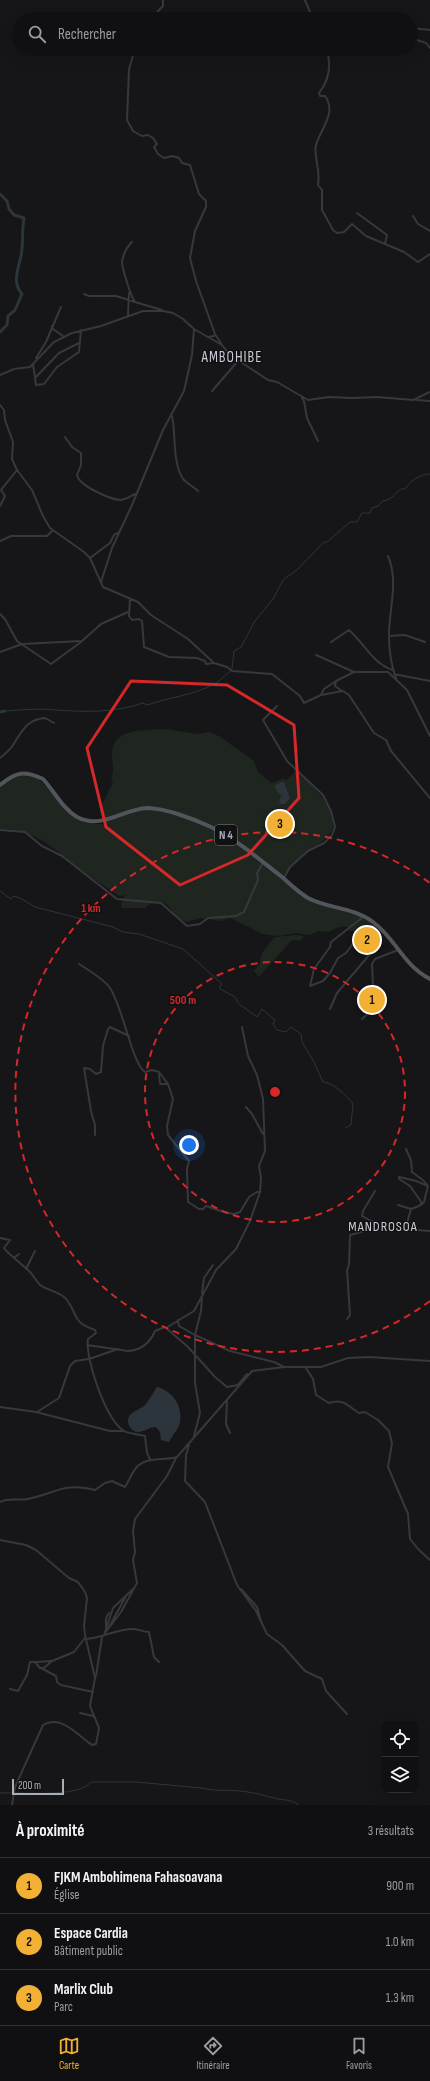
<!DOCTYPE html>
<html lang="fr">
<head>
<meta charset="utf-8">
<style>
	body { margin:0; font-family:"Sofia Sans Condensed",sans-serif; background:#1e1e20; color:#f1f3f6 }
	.controls { position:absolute; right:12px; bottom:12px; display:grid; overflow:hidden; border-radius:8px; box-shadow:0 4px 16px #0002 }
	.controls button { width:36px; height:36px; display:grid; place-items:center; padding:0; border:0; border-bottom:1px solid #303032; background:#101012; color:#f1f3f6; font:20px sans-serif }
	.scale { position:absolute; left:12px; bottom:10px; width:52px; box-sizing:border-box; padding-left:4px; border:2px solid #a8adb8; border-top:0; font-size:11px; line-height:14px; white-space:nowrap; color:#a8adb8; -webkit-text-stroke:3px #111113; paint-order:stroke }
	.you { position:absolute; left:189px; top:1145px; width:14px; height:14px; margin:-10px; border:3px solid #fff; border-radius:50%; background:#1a73e8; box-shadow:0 0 0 6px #1a73e833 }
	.badge { display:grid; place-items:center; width:26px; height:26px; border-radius:50%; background:#f2b134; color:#111; font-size:13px; font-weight:700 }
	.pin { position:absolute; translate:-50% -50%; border:2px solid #fff; box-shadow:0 1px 4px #0006 }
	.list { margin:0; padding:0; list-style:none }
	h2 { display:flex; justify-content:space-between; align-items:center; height:52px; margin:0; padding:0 16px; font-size:17px }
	h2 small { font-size:13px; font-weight:400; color:#9c9d9f }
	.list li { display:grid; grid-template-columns:26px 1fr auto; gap:12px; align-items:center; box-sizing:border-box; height:56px; padding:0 16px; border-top:1px solid #303032 }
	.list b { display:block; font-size:15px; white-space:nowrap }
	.list p { margin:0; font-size:13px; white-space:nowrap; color:#9c9d9f }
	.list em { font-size:13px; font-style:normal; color:#9c9d9f }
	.icon { flex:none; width:22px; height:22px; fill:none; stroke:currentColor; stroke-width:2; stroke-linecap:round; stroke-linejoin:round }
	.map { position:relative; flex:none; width:430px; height:1805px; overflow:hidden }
	.search { position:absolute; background:#101012; box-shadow:0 4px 16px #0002; left:12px; right:12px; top:12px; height:44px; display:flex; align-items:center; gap:10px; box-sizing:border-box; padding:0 14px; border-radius:22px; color:#9c9d9f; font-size:15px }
	.sheet { height:220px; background:#101012 }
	nav { display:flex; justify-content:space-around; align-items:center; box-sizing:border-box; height:56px; border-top:1px solid #303032; background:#101012; font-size:11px; color:#9c9d9f }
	nav a { display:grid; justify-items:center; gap:2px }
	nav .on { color:#f2b134 }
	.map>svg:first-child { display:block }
	.green { fill:#1e261f }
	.water { fill:#2c353c }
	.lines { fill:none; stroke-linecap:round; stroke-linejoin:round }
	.stream { stroke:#2c353c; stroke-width:1 }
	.river { stroke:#2c353c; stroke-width:3 }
	.minor { stroke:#37383d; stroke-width:2 }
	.primary { stroke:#53555c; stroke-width:4 }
	.marked { fill:none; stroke:#d62828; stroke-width:3; stroke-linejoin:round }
	.ring { fill:none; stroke:#d62828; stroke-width:2; stroke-dasharray:7 5 }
	.labels { text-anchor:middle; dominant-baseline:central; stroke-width:3; stroke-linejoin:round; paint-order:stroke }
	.shield { fill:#111113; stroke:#7b7e86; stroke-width:1 }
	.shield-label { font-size:12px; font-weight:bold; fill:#a8adb8 }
	.neighbourhood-label { font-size:14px; letter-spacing:1px; fill:#c9ccd4; stroke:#111113 }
	.quarter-label { font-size:15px; letter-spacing:1px; fill:#c9ccd4; stroke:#111113 }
	.centre { fill:#d62828; stroke:#111113; stroke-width:2 }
	.ring-label { font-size:12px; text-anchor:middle; font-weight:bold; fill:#d62828; stroke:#111113; stroke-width:3; stroke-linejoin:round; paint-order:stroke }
</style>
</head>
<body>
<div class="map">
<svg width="430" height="1805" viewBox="0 0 430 1805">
	<rect width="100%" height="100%" fill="#161618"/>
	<path class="green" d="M166 729 198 734 209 732 219 736 254 761 258 772 271 783 283 779 287 780 296 771C314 788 333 802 333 829 323 844 319 842 307 851 297 859 290 867 283 877L246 847 221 830 314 900 351 912 370 922 375 927 357 932 349 931 350 927C341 926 336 927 329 932L319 931 310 935 296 933 278 936 263 934 230 918 221 921 201 918 187 922 181 920 175 916 168 905 161 902 149 904 145 908H122L121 905 125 895 119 896C109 888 98 883 88 875 58 854 39 828 0 829V788C6 782 14 774 24 774 53 775 58 826 104 824V818L100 813 101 807 113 782 111 779C115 769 112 764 112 755 111 727 147 730 166 729Z
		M296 935 304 936 300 941 292 940 259 977 254 971 260 963C259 954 269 944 275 937Z"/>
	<path class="water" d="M281 782H284L290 798 285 804H279L281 796 284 794 280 795 274 786Z
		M157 1387C172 1391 183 1405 180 1422 179 1428 172 1436 169 1442L161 1440 160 1432 156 1427C149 1427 144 1432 138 1432 130 1431 125 1421 130 1415 134 1411 140 1409 144 1406 149 1401 153 1393 157 1387Z"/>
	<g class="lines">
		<path class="stream" d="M5 711C22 710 38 708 55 710 85 712 114 713 143 703L147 705C170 697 195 695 216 683 222 679 227 674 232 669L234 651 241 647 255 621 273 599 283 580 297 570 324 542H327L350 522H357L362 513H370L372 508 378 506 383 501C392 500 395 493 401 489H405C410 481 420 474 430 474
			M0 891 11 899 13 896 20 898 35 907 113 927 123 932 139 934 183 949 222 984 220 986V989L235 997 239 1004 257 1017 262 1009 275 1020 273 1024 277 1030 286 1032 291 1027 301 1034 302 1042 314 1062 323 1082C334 1083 346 1095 353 1104L351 1125 345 1128
			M0 1793C21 1792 79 1798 91 1782H136L202 1788C217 1792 232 1789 248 1792 258 1793 268 1797 278 1799 285 1800 293 1800 299 1805"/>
		<path class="river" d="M0 194 7 201 9 209 14 215 24 218C22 230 23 238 22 249 21 265 10 280 22 294L15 310 8 316 7 325 0 332
			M0 712 5 711"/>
		<path class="minor" d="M305 0 313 19
			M154 19 158 11 163 6V0
			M373 19H374
			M411 28 430 30
			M411 38 426 43 430 48
			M135 49 129 69 127 120 133 131 142 136 148 135 153 138 157 144 154 147 158 154 164 158 172 156 179 158 182 163 190 165 199 194 206 201V207L195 231 190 258 196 281 215 334 214 336 208 337
			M328 49C327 55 329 57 329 62 330 74 326 84 319 93L320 96H325C337 113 321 128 316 145 313 155 321 170 318 185L322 190V210L333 230 337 233 344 232 352 224 366 236 404 252 418 262 430 254
			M357 213 387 235 385 244
			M413 216 418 224 430 231
			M132 242C127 247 123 255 122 262 122 268 131 297 135 302L162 310
			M84 294 89 296H116L135 302
			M128 315 129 293
			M52 326 53 329 63 336
			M215 334 222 345
			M36 358 46 342 61 307
			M33 364 36 385 44 384 57 367 79 352 81 330
			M0 375 14 369 30 367 54 342 72 333 101 326 143 311H163L173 313 183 319 194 329 222 345 230 355 268 380 277 382 308 400 329 397 352 398 377 397 413 400 430 392
			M35 378 59 353 79 343
			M212 391 238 361
			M302 398 304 401 307 418 318 441
			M416 400 430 401
			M0 405 4 410 5 420 13 442 12 459 17 470 32 490 43 516 50 528 84 552 90 558 103 587 138 602 151 615 188 639 214 663 227 667 232 671 272 674 300 696 304 703 321 695 343 691 349 695 374 733 386 740 391 751 430 798
			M172 416C176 432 172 466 184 480 188 484 194 487 198 491
			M65 437 72 447 81 453V465L77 475C79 486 110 499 120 500 125 500 131 496 135 494
			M0 506 5 496 1 490 17 470
			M0 541 11 536H47L53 530
			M388 556C399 582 389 608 389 635 389 649 391 665 396 678
			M90 558 110 543 114 535 119 532
			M101 582 112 548 132 505 163 430 184 391 192 355 194 329
			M130 599 129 616 132 620 139 619 142 621 144 647 169 657 197 658 205 661 206 664 214 663
			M0 614 5 619 17 641 51 664 81 642
			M389 636 405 635 425 642
			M331 642 349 630C364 643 373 664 393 670
			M0 652 22 644 82 641 101 624 128 612
			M316 655 354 672
			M394 674 430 681
			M342 691 335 686 336 681 354 672H388L407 690 430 736
			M321 695 324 689 336 681
			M277 706 263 720 287 761 323 795 331 811 335 827 332 835 324 843 308 851 290 867 284 878
			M0 758C5 754 10 750 13 745 22 731 27 719 45 718L54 723
			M0 830 25 832 42 846 62 856 117 899 161 903 187 926 200 924 208 918 236 916 244 912 258 880 257 873 263 863
			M79 964C87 969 106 981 110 988 123 1008 132 1063 145 1072L152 1070 159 1072 168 1084 173 1099 167 1126 168 1135 189 1161 187 1169 188 1202 199 1209H203L206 1206 224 1212 234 1214 240 1212 249 1197 257 1192H260L250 1221 236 1249 216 1270 194 1311 166 1328
			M310 986 323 981 330 973 338 958 346 953 361 933 375 925
			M310 986 314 969 330 947 331 942 363 917
			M330 1009 337 993 370 954 373 944 372 928
			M362 1019 374 1008 372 964 375 959 398 950
			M242 1027 248 1056 257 1075 263 1099 265 1151 259 1166 261 1178 260 1192
			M159 1074 160 1084H168
			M246 1107 252 1114 263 1134
			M95 1135V1125L91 1111 84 1068 90 1069 96 1074 101 1072 103 1046 108 1029 110 1027 129 1036
			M375 1191 363 1211 362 1216C383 1229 407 1229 430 1231
			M398 1205 411 1209
			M421 1205 424 1202 428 1186
			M405 1230 411 1209 419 1206 422 1203 410 1186 399 1179V1177L416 1181 428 1186 424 1181 412 1172 411 1160 406 1149
			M0 1238 10 1240 4 1248C7 1253 24 1266 30 1272 34 1276 36 1281 40 1285 48 1291 60 1291 67 1300 79 1317 72 1322 95 1330L96 1333 88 1339C85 1359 106 1420 124 1431 129 1434 139 1434 145 1436L147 1453 150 1459
			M15 1257 19 1254
			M26 1269 35 1251
			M202 1293 204 1278 213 1265
			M202 1297 201 1311 195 1335 230 1351 274 1362 284 1367
			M347 1319 350 1315 347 1270 349 1265 350 1235 376 1228 384 1230 389 1227
			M178 1320 179 1326 195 1335V1383L200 1413 194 1436
			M87 1345 128 1351C142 1350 150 1343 155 1331L165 1327 188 1347 215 1377 227 1387 238 1385 247 1374
			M306 1368 313 1379 316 1395 329 1403C343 1398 348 1406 359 1413L365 1412 378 1420 389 1431 392 1443 388 1467 408 1514 410 1539 418 1549 430 1560
			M227 1400 226 1424 230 1433
			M0 1407 36 1412 110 1431H124
			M37 1412 59 1398 70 1366 75 1361 89 1359 118 1349
			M189 1445 186 1455 185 1481 205 1502 237 1585 256 1611 267 1634 282 1645 305 1671 322 1679 326 1691 347 1714
			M0 1502C9 1497 18 1501 28 1499 57 1493 63 1482 95 1490L105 1483 112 1481 125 1487C129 1481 131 1474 136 1468 146 1456 163 1461 177 1457L252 1371 284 1367H321L348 1358 369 1357 430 1361
			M0 1540 26 1545 36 1550 69 1578 78 1582 85 1592 87 1598 84 1626 85 1635 95 1678 90 1706 99 1728 96 1744 92 1745C79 1737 62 1714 43 1725L15 1787 12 1805
			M241 1589 257 1607 261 1621
			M109 1627 125 1598
			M106 1628V1618L109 1613
			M105 1632 113 1608 133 1589
			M86 1639C102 1638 117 1629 133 1629 138 1629 143 1632 149 1632L154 1657 159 1662
			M36 1662 51 1661
			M41 1668 56 1676 57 1682 61 1685 93 1692
			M96 1676 102 1637 121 1612 137 1583 133 1560 135 1552 133 1531 135 1519 167 1476 176 1458
			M10 1689 18 1691 27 1675 30 1662H35L40 1668H44L52 1661 74 1652 85 1638
			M80 1713 93 1716"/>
		<path class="primary" d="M0 785C16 772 24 770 43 779 54 791 63 809 77 817 102 830 123 809 147 808 165 808 194 819 211 827 237 840 259 859 282 877 290 884 298 892 308 898 329 909 353 907 373 922 396 939 403 965 430 979"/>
	</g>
	<path class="marked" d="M131 681 227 685 294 725 299 798 248 855 180 885 106 827 87 748Z"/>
	<g class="ring">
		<circle cx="275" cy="1092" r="130"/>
		<path d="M430 1301A260 260 0 1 1 430 883"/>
	</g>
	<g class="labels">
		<rect class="shield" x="215" y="825" width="22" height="20" rx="3"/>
		<g class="shield-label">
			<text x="226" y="835">N 4</text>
		</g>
		<g class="neighbourhood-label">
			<text x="383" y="1226">MANDROSOA</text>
		</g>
		<g class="quarter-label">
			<text x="232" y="357">AMBOHIBE</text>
		</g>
	</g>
	<circle cx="275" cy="1092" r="6" class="centre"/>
	<g class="ring-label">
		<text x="91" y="912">1 km</text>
		<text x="183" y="1004">500 m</text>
	</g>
</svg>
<div class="controls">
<button><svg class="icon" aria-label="locate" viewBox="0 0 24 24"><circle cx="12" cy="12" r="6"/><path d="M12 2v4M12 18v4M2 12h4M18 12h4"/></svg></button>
<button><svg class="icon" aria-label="layers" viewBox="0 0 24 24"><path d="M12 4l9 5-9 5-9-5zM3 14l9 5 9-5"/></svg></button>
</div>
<div class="scale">200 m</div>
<div class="you"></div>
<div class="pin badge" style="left:372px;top:1000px">1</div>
<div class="pin badge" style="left:367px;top:940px">2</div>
<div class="pin badge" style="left:280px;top:824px">3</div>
<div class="search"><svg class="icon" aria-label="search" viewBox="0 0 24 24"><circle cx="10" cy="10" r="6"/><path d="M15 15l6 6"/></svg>Rechercher</div>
</div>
<section class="sheet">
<h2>À proximité<small>3 résultats</small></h2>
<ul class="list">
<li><span class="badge">1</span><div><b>FJKM Ambohimena Fahasoavana</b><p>Église</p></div><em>900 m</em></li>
<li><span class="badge">2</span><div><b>Espace Cardia</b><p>Bâtiment public</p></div><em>1.0 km</em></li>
<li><span class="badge">3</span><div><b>Marlix Club</b><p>Parc</p></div><em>1.3 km</em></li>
</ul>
</section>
<nav>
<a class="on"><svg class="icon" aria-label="map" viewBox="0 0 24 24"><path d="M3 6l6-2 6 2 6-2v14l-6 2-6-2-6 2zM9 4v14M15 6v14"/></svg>Carte</a>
<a><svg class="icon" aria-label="directions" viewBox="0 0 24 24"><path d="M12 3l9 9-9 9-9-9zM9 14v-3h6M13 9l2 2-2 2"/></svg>Itinéraire</a>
<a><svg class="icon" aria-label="saved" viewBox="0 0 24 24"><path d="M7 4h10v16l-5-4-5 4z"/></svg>Favoris</a>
</nav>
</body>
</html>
